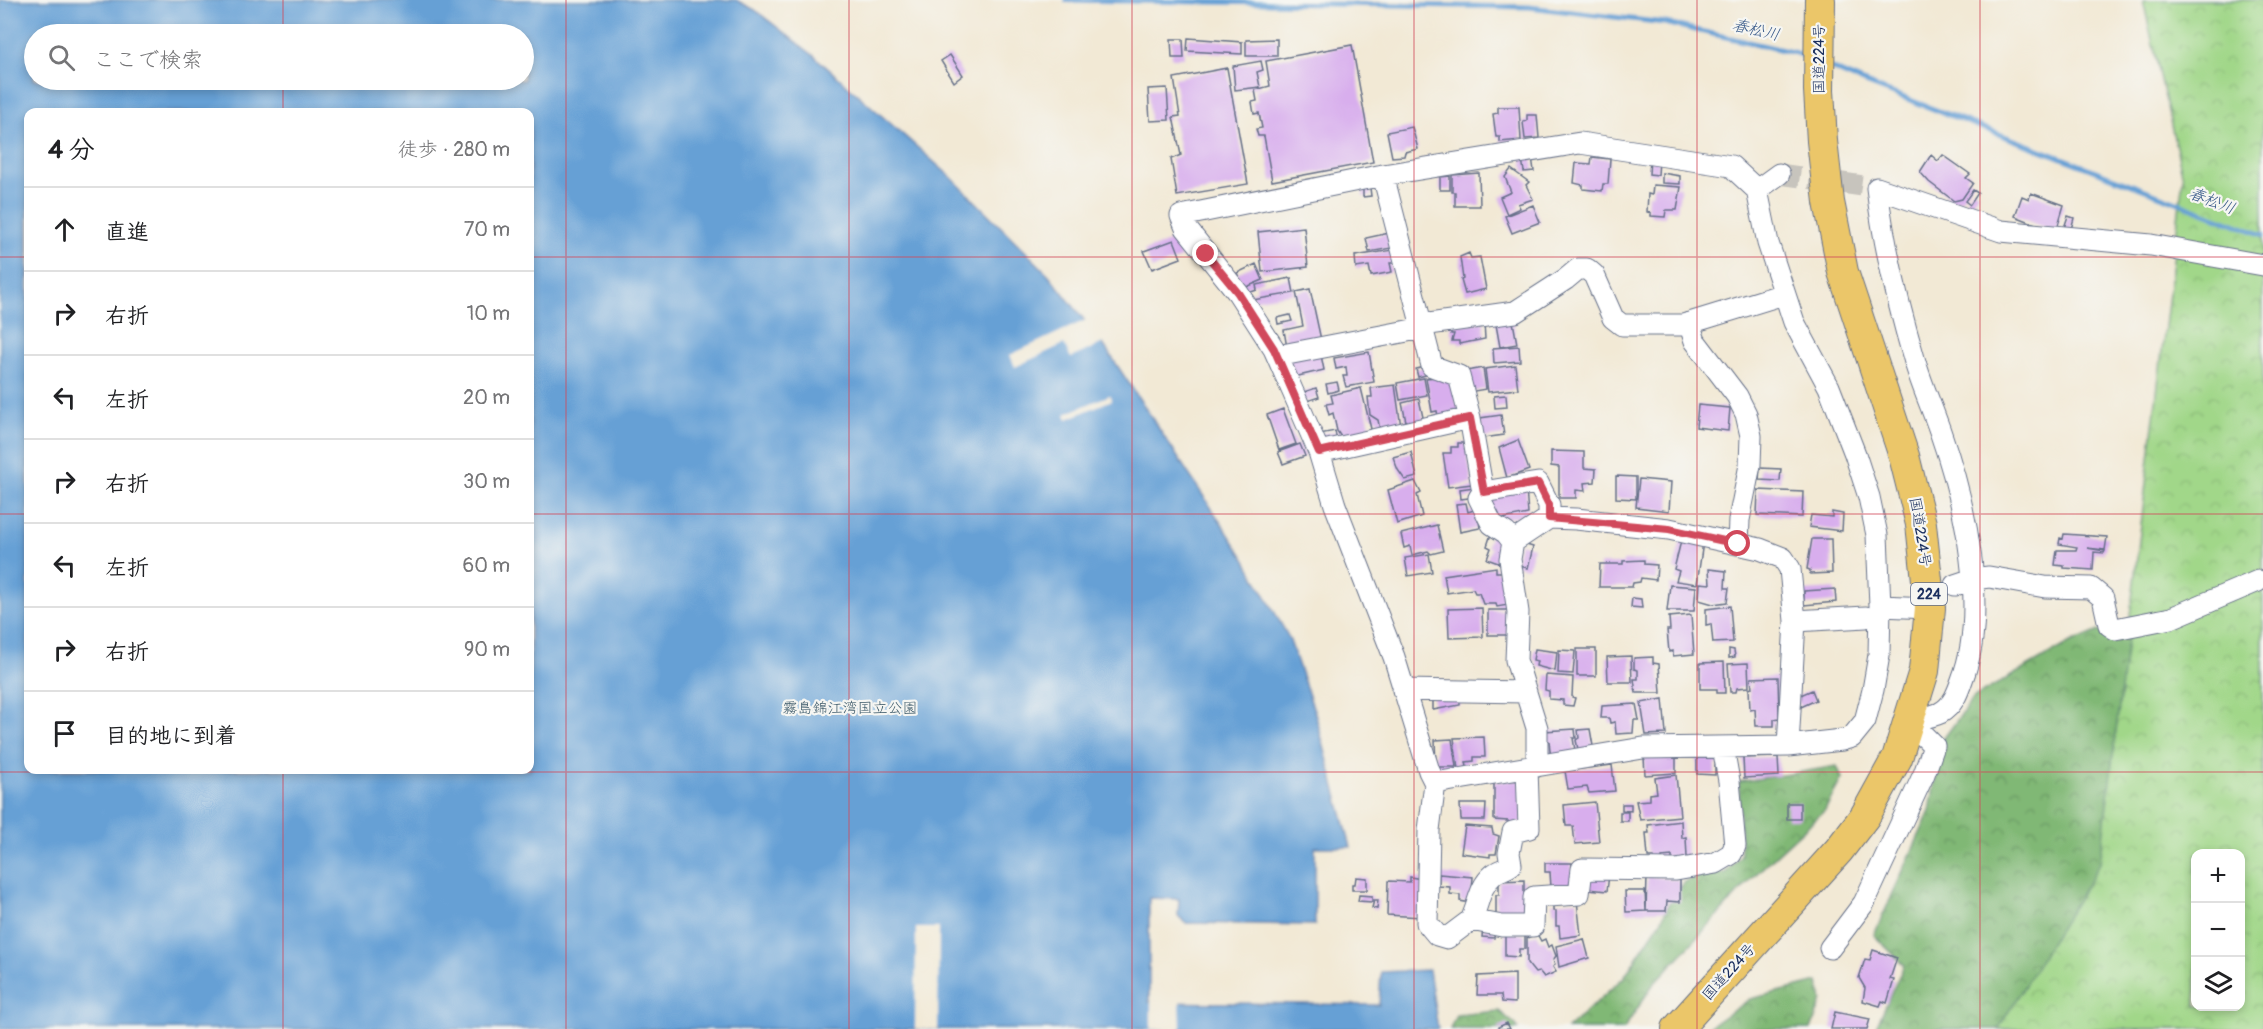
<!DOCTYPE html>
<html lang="ja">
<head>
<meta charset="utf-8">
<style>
	body { margin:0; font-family:Pangolin,"Klee One",sans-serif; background:#f2f2f2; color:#202124 }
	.controls { position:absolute; right:18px; bottom:18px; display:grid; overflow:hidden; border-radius:12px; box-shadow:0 3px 9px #0003 }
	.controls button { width:54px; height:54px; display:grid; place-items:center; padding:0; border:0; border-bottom:2px solid #e0e0e0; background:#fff; color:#202124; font:30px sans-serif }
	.stop { position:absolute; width:18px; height:18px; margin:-14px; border:4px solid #d1495b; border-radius:50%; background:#fff }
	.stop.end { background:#d1495b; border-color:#fff; box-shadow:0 2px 6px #0008 }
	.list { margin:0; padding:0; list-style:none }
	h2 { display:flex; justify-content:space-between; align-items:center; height:78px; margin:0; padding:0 24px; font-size:26px }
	h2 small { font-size:20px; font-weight:400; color:#757577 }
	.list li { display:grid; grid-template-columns:39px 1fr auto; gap:18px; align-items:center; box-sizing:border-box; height:84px; padding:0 24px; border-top:2px solid #e0e0e0 }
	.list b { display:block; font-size:22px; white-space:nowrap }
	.list em { font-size:20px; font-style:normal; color:#757577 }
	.icon { flex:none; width:33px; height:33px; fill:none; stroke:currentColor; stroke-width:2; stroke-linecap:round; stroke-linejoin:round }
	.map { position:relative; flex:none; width:2263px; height:1029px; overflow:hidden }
	.search { position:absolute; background:#fff; box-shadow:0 3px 9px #0003; left:24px; top:24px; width:510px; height:66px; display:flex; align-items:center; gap:15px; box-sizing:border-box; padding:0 21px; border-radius:33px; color:#757577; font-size:22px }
	.panel { position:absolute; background:#fff; box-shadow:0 3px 9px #0003; left:24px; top:108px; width:510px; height:666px; border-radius:12px }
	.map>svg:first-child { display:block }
	.forest { fill:url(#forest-crowns); stroke:#4e746a; stroke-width:1.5 }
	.park { fill:url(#park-crowns); stroke:#5e8374; stroke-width:1.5; fill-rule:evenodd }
	.water { fill:#66a0d5; stroke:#40689a; stroke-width:1.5; fill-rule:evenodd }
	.pier { fill:#f2e9d5 }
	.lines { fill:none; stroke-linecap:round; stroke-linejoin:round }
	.stream { stroke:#66a0d5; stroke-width:5 }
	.building { fill:#d8aeed }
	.minor-tunnel { stroke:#c7c4bd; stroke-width:21; stroke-dasharray:21 10; stroke-linecap:butt }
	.minor-casing { stroke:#667088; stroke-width:23 }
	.highway-casing { stroke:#667088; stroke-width:32 }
	.minor { stroke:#fff; stroke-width:21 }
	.highway { stroke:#ebc669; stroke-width:30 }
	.route { stroke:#d1495b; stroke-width:8 }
	.grid { fill:none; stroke:#d1495b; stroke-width:1.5; stroke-opacity:0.55 }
	.labels { text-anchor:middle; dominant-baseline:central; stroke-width:4.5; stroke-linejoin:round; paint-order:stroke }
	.shield { fill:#f6f6f2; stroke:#5d6b8a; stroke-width:1.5 }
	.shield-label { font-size:14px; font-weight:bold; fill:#1b2f5e }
	.street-label { font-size:15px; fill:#1b2f5e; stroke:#f6f6f2 }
	.park-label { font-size:15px; fill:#3c5969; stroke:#f6f6f2 }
	.water-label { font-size:16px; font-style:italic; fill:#355788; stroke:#f6f6f2 }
</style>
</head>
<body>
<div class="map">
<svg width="2263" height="1029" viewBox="0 0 2263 1029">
	<defs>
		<pattern id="forest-crowns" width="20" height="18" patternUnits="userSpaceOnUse" patternTransform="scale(1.5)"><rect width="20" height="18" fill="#80b875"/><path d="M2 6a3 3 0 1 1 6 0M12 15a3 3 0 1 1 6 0" fill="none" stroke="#689663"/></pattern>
		<pattern id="park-crowns" width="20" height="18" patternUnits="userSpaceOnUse" patternTransform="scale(1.5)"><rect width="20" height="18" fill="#a1d789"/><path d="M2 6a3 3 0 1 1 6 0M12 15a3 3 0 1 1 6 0" fill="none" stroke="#8ab979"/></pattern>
	</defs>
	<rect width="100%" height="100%" fill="#f6f6f2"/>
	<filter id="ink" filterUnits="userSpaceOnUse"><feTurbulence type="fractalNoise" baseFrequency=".0167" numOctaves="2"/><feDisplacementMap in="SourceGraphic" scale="12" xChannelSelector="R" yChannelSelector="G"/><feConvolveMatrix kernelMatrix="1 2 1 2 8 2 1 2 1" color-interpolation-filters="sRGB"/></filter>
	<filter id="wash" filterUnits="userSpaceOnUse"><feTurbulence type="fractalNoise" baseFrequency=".008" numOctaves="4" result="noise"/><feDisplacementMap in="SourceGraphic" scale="24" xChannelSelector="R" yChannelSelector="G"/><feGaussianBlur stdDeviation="1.35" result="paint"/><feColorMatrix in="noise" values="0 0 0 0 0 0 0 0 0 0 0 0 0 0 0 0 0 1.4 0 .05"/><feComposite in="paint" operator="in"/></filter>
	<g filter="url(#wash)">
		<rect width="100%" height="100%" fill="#f2e9d5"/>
		<path class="forest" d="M2162 626 2240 854H2196V1006L2234 1029H1875L1904 965 1874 935 1930 811 1941 742 1974 697 2064 646 2099 631Z
			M1837 766 1842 778 1825 810 1758 872 1652 986 1624 1029H1567L1624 977 1662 919 1672 897 1686 881 1707 873H1725L1741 855 1739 782Z
			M1818 982 1822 1000 1811 1029H1706L1750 999Z
			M1499 1011 1516 1025 1518 1029H1450L1456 1015Z"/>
		<path class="park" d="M2143 0H2263V1029H1998L2100 863 2183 178ZM2196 854H2240V1006H2196Z"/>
		<path class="water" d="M0 0H736L755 10 813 55 951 177 1049 275 1103 344 1245 559 1289 638 1315 713 1351 847H1315V925L1186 923 1178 916 1179 899 1149 898V1002L1379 1005 1381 972 1429 970 1438 1029H0ZM34 34H524V80H34ZM28 112H530V770H28Z"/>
		<path class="pier" d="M1088 319 1105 342 1071 358 1064 344 1015 367 1010 355Z
			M1110 395 1112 400 1067 419 1065 414Z
			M916 928H939L938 1029H915Z
			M1151 1001H1180L1181 1029H1151Z"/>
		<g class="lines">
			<path class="stream" d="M1066 0 1529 7 1665 23 1796 53 1809 58
				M1828 67 1868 84 2263 235"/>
		</g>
		<g id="blocks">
			<path class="building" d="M1188 38 1242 42V54L1187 51Z
				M1171 39H1183L1184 58H1172Z
				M1277 39V56H1246V40Z
				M1352 45 1373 162 1272 181 1264 136H1258L1256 129 1262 128 1259 113 1254 114 1252 102 1257 101 1255 90 1270 86 1266 61Z
				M950 55 963 75 954 82 941 61Z
				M1261 61 1263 70 1257 72 1260 87 1235 90 1233 66Z
				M1227 68 1248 184 1177 196 1171 159 1181 155 1173 117 1180 116 1174 78Z
				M1167 88 1169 120 1150 121 1148 89Z
				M1498 107H1519L1521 140 1500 142V137H1496L1493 114 1498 113Z
				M1527 115H1537L1539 138 1525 139 1523 122 1527 121Z
				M1412 127 1418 149 1405 152 1404 156 1392 157 1387 132Z
				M1931 155 1938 161 1943 155 1970 174 1966 178 1973 183 1962 199 1954 201 1929 182 1920 172Z
				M1532 157 1534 171 1524 172 1522 158Z
				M1592 157 1610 159 1608 184H1603L1602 191 1583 189V185L1574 183 1576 163 1591 164Z
				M1650 159 1659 160 1658 175 1649 174Z
				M1511 169 1529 182 1526 185 1533 199 1518 204 1520 208 1507 214 1500 197 1511 192 1505 177Z
				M1479 173 1480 206H1455V192H1452V175Z
				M1662 173 1680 176V184L1662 183Z
				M1450 176V190H1440V177Z
				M1653 185 1681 187 1677 210H1666L1665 217 1651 216V213L1647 212 1648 194 1652 195Z
				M1363 187 1370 188 1371 196 1363 197Z
				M1973 190 1978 193 1970 205 1965 201Z
				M2031 193 2064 205 2056 232 2015 216 2022 196 2029 199Z
				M1533 205 1540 222 1512 233 1505 216Z
				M2068 216 2074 218 2070 233 2063 231Z
				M1304 227 1308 267 1262 272 1258 232Z
				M1394 232 1397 247 1369 252 1366 238Z
				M1174 240 1181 258 1152 269 1144 251Z
				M1393 250 1395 263H1390L1392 272 1371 276 1369 266 1356 268 1355 256Z
				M1469 253 1471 258 1480 257 1486 289 1465 294 1461 280 1463 279 1460 257Z
				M1256 264 1263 280 1244 288 1237 273Z
				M1291 278 1294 293 1253 300 1251 292 1257 290 1256 285Z
				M1310 289 1321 340 1287 348 1284 330 1303 326 1296 292Z
				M1290 315 1292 321 1278 324 1277 318Z
				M1512 316 1517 344 1500 347 1495 319Z
				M1484 322 1485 339 1459 344V341H1452L1454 334H1451V325Z
				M1519 346 1520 361 1494 363 1493 348Z
				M1320 350 1324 370 1294 377 1289 357Z
				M1369 352 1374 382 1346 387 1343 376H1347L1346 367 1336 369 1334 358Z
				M1515 365 1518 389 1488 392 1485 369Z
				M1425 367 1426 375 1418 377 1416 369Z
				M1483 368 1486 389 1469 392 1466 371Z
				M1449 376 1461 416 1439 421 1437 411 1432 412 1426 378Z
				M1424 378 1427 395 1400 400 1397 383Z
				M1337 382 1339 390 1328 393 1326 384Z
				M1395 385 1401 427 1380 430 1378 420 1370 415 1368 397H1372L1371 388Z
				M1316 388 1319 397 1304 402 1301 393Z
				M1361 388 1372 433 1343 440 1337 431 1333 413 1329 415 1326 404 1333 403 1331 395Z
				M1506 395 1507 407 1495 408 1494 396Z
				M1419 399 1424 422 1407 426 1402 403Z
				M1698 405 1730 408 1728 431 1696 427Z
				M1283 409 1296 444 1279 450 1267 415Z
				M1501 415 1504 435 1483 438 1480 418Z
				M1335 431 1337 441 1321 444 1319 434Z
				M1518 440 1529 470 1507 478 1499 448Z
				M1458 443H1466L1472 484 1448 487 1443 453H1451V447H1458Z
				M1300 444 1305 456 1283 464 1278 452Z
				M1551 451 1584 452V468L1596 469 1595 482 1584 483 1585 491 1576 490V498H1559V467L1551 466Z
				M1411 452 1417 477 1405 480 1398 470 1393 457Z
				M1760 468 1781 469 1780 481 1759 480Z
				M1616 476 1636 477V499L1616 498Z
				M1639 479 1671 482 1669 511 1636 507Z
				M1415 481 1421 493 1417 495 1422 516 1397 524 1388 490Z
				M1474 487 1476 497 1461 499 1460 489Z
				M1526 489 1528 514 1497 520 1483 498Z
				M1758 490 1803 492 1802 517 1757 515Z
				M1466 503 1468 512 1477 509 1480 528 1460 532 1456 504Z
				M1832 512 1843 514 1842 531 1809 527 1811 515 1832 517Z
				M1437 525 1443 551 1431 554 1428 551 1412 555 1410 546 1404 548 1401 534Z
				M1491 534 1508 540 1501 564 1487 559 1491 548 1487 546Z
				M2064 534 2107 537 2105 550 2087 548 2105 551 2104 553 2094 552 2093 570 2064 568V566L2055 565 2057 550H2076L2077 547 2059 544 2060 538 2063 539Z
				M1682 537 1703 542 1697 584 1676 581 1679 571 1674 569Z
				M1812 539H1831L1832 573 1810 574V570L1807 569Z
				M1520 543 1533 547 1528 568 1515 565Z
				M1429 554 1432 572 1408 576 1405 558Z
				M1644 560V564L1657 565 1656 580 1641 578 1640 582 1633 583 1632 587H1599L1600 564H1623V561Z
				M1496 567V572H1504L1508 605 1497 607 1496 604H1483L1479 593H1475L1473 589 1447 593 1444 575Z
				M1709 569 1726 571 1725 588H1729L1727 602 1713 604 1699 600 1700 583 1710 584Z
				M1670 585 1696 587 1694 611H1667Z
				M1835 589 1836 602 1804 605V591Z
				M1632 598 1641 599 1642 608 1631 607Z
				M1730 606 1733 642 1713 643 1711 624 1706 625V609Z
				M1482 608 1483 637 1449 638 1448 609Z
				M1488 610H1508L1509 635H1488Z
				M1691 615 1694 654 1673 656V651L1669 652 1667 630H1670L1669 617Z
				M1535 649 1557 652 1555 671 1536 666 1537 661 1533 660Z
				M1577 649H1596V676H1577Z
				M1729 649 1734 650 1735 657 1729 658Z
				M1559 650 1575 651 1573 674 1558 673Z
				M1631 656 1632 682H1608L1607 657Z
				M1653 657V663L1659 664 1661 693H1636L1634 679H1638V670L1634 669V658Z
				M1724 662 1725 693H1717V689H1700V663Z
				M1748 663 1749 687 1737 688 1736 692H1730L1728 664Z
				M1546 675 1573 677 1572 697 1575 698 1573 706 1563 705V700L1549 699V691L1545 690Z
				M1778 677 1779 718 1774 719V726H1756L1755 709 1750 710 1749 689 1752 688 1751 678Z
				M1812 690 1816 700 1801 707 1796 697Z
				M1433 694H1460V705L1433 710Z
				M1663 699 1666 734 1646 735 1641 703Z
				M1636 704 1639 720H1634L1633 733 1616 734 1615 722 1610 723 1609 718H1601L1602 706Z
				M1575 729 1576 738H1573L1576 757 1551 759 1549 741H1544V731Z
				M1590 729 1593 746 1579 754 1576 740 1579 738 1578 730Z
				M1484 737 1485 757H1474V761L1466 762 1467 767 1458 769 1454 738Z
				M1452 739 1456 767H1436L1435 740Z
				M1697 753H1717L1719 764 1715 765V775L1697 774Z
				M1644 757 1676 758V773L1645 775Z
				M1778 757 1779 776 1744 778 1743 758Z
				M1612 765 1615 791 1589 793 1587 787 1568 789 1565 771Z
				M1676 775 1680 816 1640 820 1636 801 1650 800V794L1657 793 1655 778Z
				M1519 780 1523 822 1510 825 1508 821 1494 820V782Z
				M1595 802 1599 842 1575 844 1573 826H1566L1564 805Z
				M1787 803H1800V819H1787Z
				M1460 804H1486L1485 820H1461Z
				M1622 804H1631V811L1622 810Z
				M1620 812H1628V821H1620Z
				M1681 821 1682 838 1686 837 1687 858 1672 860V856L1662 857V862H1655L1654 857H1648L1646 833H1649L1648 825Z
				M1465 826 1492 828 1493 834 1499 836 1496 854H1490V857L1461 853Z
				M1545 863H1572V886L1551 887 1550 872H1545Z
				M1590 873 1609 875 1607 891 1589 889Z
				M1439 874 1473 877 1471 903 1460 901V895L1450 894V887L1439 886Z
				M1647 876 1680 880V902L1667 901 1666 911H1646Z
				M1356 877 1367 878V890H1352V884H1355Z
				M1410 877 1422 879V917L1387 915 1388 881 1410 882Z
				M1524 880V917L1496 916V895H1499V881Z
				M1625 891H1645L1646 911 1626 912Z
				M1359 895 1372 896V902L1358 901Z
				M1374 900H1378L1377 909 1372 908Z
				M1577 901 1581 935 1560 938 1559 926H1556V911H1553V903Z
				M1483 927 1495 929 1494 938 1482 937Z
				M1505 931 1525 935V949H1519V957L1505 956Z
				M1537 934 1541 941 1545 939 1548 947 1552 945 1556 956 1553 960 1555 964 1553 967 1556 972 1544 977 1540 972 1535 973 1527 963V938Z
				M1584 939 1589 958 1559 967 1556 946Z
				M1873 950 1897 958 1890 979 1894 980 1887 1003 1882 1001 1880 1006 1863 1001 1865 988 1859 978 1865 959 1870 960Z
				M1515 974V1003L1502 1002 1501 995H1477L1478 976Z
				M1835 1012 1870 1019 1867 1029H1831Z
				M1507 1023 1510 1029H1499L1498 1027Z"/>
		</g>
	</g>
	<g filter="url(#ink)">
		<use href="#blocks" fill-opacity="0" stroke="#667088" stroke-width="1.5"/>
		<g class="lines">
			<path class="minor-tunnel" d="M1779 174 1877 188"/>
			<defs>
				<path id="minor" d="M1383 175 1432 366 1459 376 1470 418 1483 492 1479 498 1492 524 1506 533 1513 542 1510 559 1518 612 1516 660 1537 728V766
					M1689 323 1695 341 1737 396 1746 414 1751 436 1750 465 1739 520 1738 544
					M1422 325 1515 312 1566 279 1578 269H1587L1594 275 1613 318 1622 325H1683L1784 294
					M1277 356 1423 328
					M1319 452 1470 418
					M1483 492 1538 483 1549 505V518
					M1513 542 1549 518 1576 519 1669 529 1760 549 1783 558 1790 569 1795 621 1788 746
					M1955 585 1973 579 1989 577 2045 587 2091 588 2103 598 2109 625 2115 629 2171 618 2258 581
					M1880 606 1930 608
					M1795 621 1866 617
					M1403 690 1526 692
					M1723 747 1729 781 1735 846 1731 854 1716 863 1676 870 1582 869 1579 894 1534 897 1533 926H1502L1471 920 1447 938 1437 935 1427 923 1429 830 1435 783 1643 748 1788 746 1842 740 1852 737 1865 721 1873 690 1879 655 1880 606 1877 535 1869 497 1855 454 1829 387 1794 322 1768 243 1757 190 1779 174
					M1435 783 1429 771 1394 657 1335 505 1319 452 1293 392 1274 349 1238 293 1186 228 1181 216 1383 175 1580 143 1731 166 1757 190
					M1471 920C1479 904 1479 887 1493 875 1498 870 1505 870 1511 865L1509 853 1513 832 1529 828 1527 768
					M1830 948 1864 903 1924 774 1934 746 1910 722C1919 719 1931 717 1940 713 1953 706 1958 692 1962 680 1989 610 1965 503 1941 434 1933 410 1922 386 1915 362 1898 304 1884 247 1877 188L2001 231 2151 245 2263 265"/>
				<path id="highway" d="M1677 1029 1839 850 1865 816 1897 758 1924 671 1930 608 1921 524 1904 456 1843 272 1829 202 1822 141 1819 90 1820 0"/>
			</defs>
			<use href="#minor" class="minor-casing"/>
			<use href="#highway" class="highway-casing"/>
			<use href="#minor" class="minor"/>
			<use href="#highway" class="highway"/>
		</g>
	</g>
	<g class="lines" filter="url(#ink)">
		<path class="route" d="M1206 254 1238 293 1274 349 1319 452 1470 418 1484 492 1538 483 1549 505V518L1669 529 1738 544"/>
	</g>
	<path class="grid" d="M283 0V34M566 0V1029M849 0V1029M1132 0V1029M1414 0V1029M1697 0V1029M1980 0V1029M283 80V112M0 257H28M530 257H2263M0 514H28M530 514H2263M283 770V1029M0 772H2263"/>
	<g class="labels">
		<rect class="shield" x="1911" y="583" width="36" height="22" rx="4.5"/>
		<g class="shield-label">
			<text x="1929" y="594">224</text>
		</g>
		<g class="street-label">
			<text transform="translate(1819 59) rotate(-90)">国道224号</text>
			<text transform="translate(1920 532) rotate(81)">国道224号</text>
			<text transform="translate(1729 972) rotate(-48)">国道224号</text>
		</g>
		<g class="park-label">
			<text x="850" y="708">霧島錦江湾国立公園</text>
		</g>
		<g class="water-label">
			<text transform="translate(1756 30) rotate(13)">春松川</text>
			<text transform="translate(2212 201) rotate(21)">春松川</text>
		</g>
	</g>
</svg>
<div class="controls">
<button>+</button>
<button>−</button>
<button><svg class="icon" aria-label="layers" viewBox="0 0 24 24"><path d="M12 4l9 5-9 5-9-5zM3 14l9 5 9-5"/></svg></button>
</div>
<div class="stop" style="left:1738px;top:544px"></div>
<div class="stop end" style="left:1206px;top:254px"></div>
<div class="search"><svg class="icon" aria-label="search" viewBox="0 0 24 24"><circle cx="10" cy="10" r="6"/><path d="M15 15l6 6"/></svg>ここで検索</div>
<section class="panel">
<h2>4 分<small>徒歩 · 280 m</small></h2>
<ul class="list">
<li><svg class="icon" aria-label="ahead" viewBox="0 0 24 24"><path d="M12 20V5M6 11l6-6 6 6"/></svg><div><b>直進</b></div><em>70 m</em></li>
<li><svg class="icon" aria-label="right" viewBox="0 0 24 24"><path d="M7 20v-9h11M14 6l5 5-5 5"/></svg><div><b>右折</b></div><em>10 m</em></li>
<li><svg class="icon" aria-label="left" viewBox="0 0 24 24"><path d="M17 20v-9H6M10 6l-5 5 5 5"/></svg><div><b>左折</b></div><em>20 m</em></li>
<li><svg class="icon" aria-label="right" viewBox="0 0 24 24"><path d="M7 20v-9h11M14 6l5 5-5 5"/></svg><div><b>右折</b></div><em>30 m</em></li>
<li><svg class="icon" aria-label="left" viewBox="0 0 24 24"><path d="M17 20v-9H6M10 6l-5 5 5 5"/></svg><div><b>左折</b></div><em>60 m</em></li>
<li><svg class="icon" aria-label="right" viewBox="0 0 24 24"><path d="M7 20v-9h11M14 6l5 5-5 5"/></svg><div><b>右折</b></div><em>90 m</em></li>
<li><svg class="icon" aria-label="arrive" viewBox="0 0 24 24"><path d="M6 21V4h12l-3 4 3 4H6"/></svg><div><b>目的地に到着</b></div></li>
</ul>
</section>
</div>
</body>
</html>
